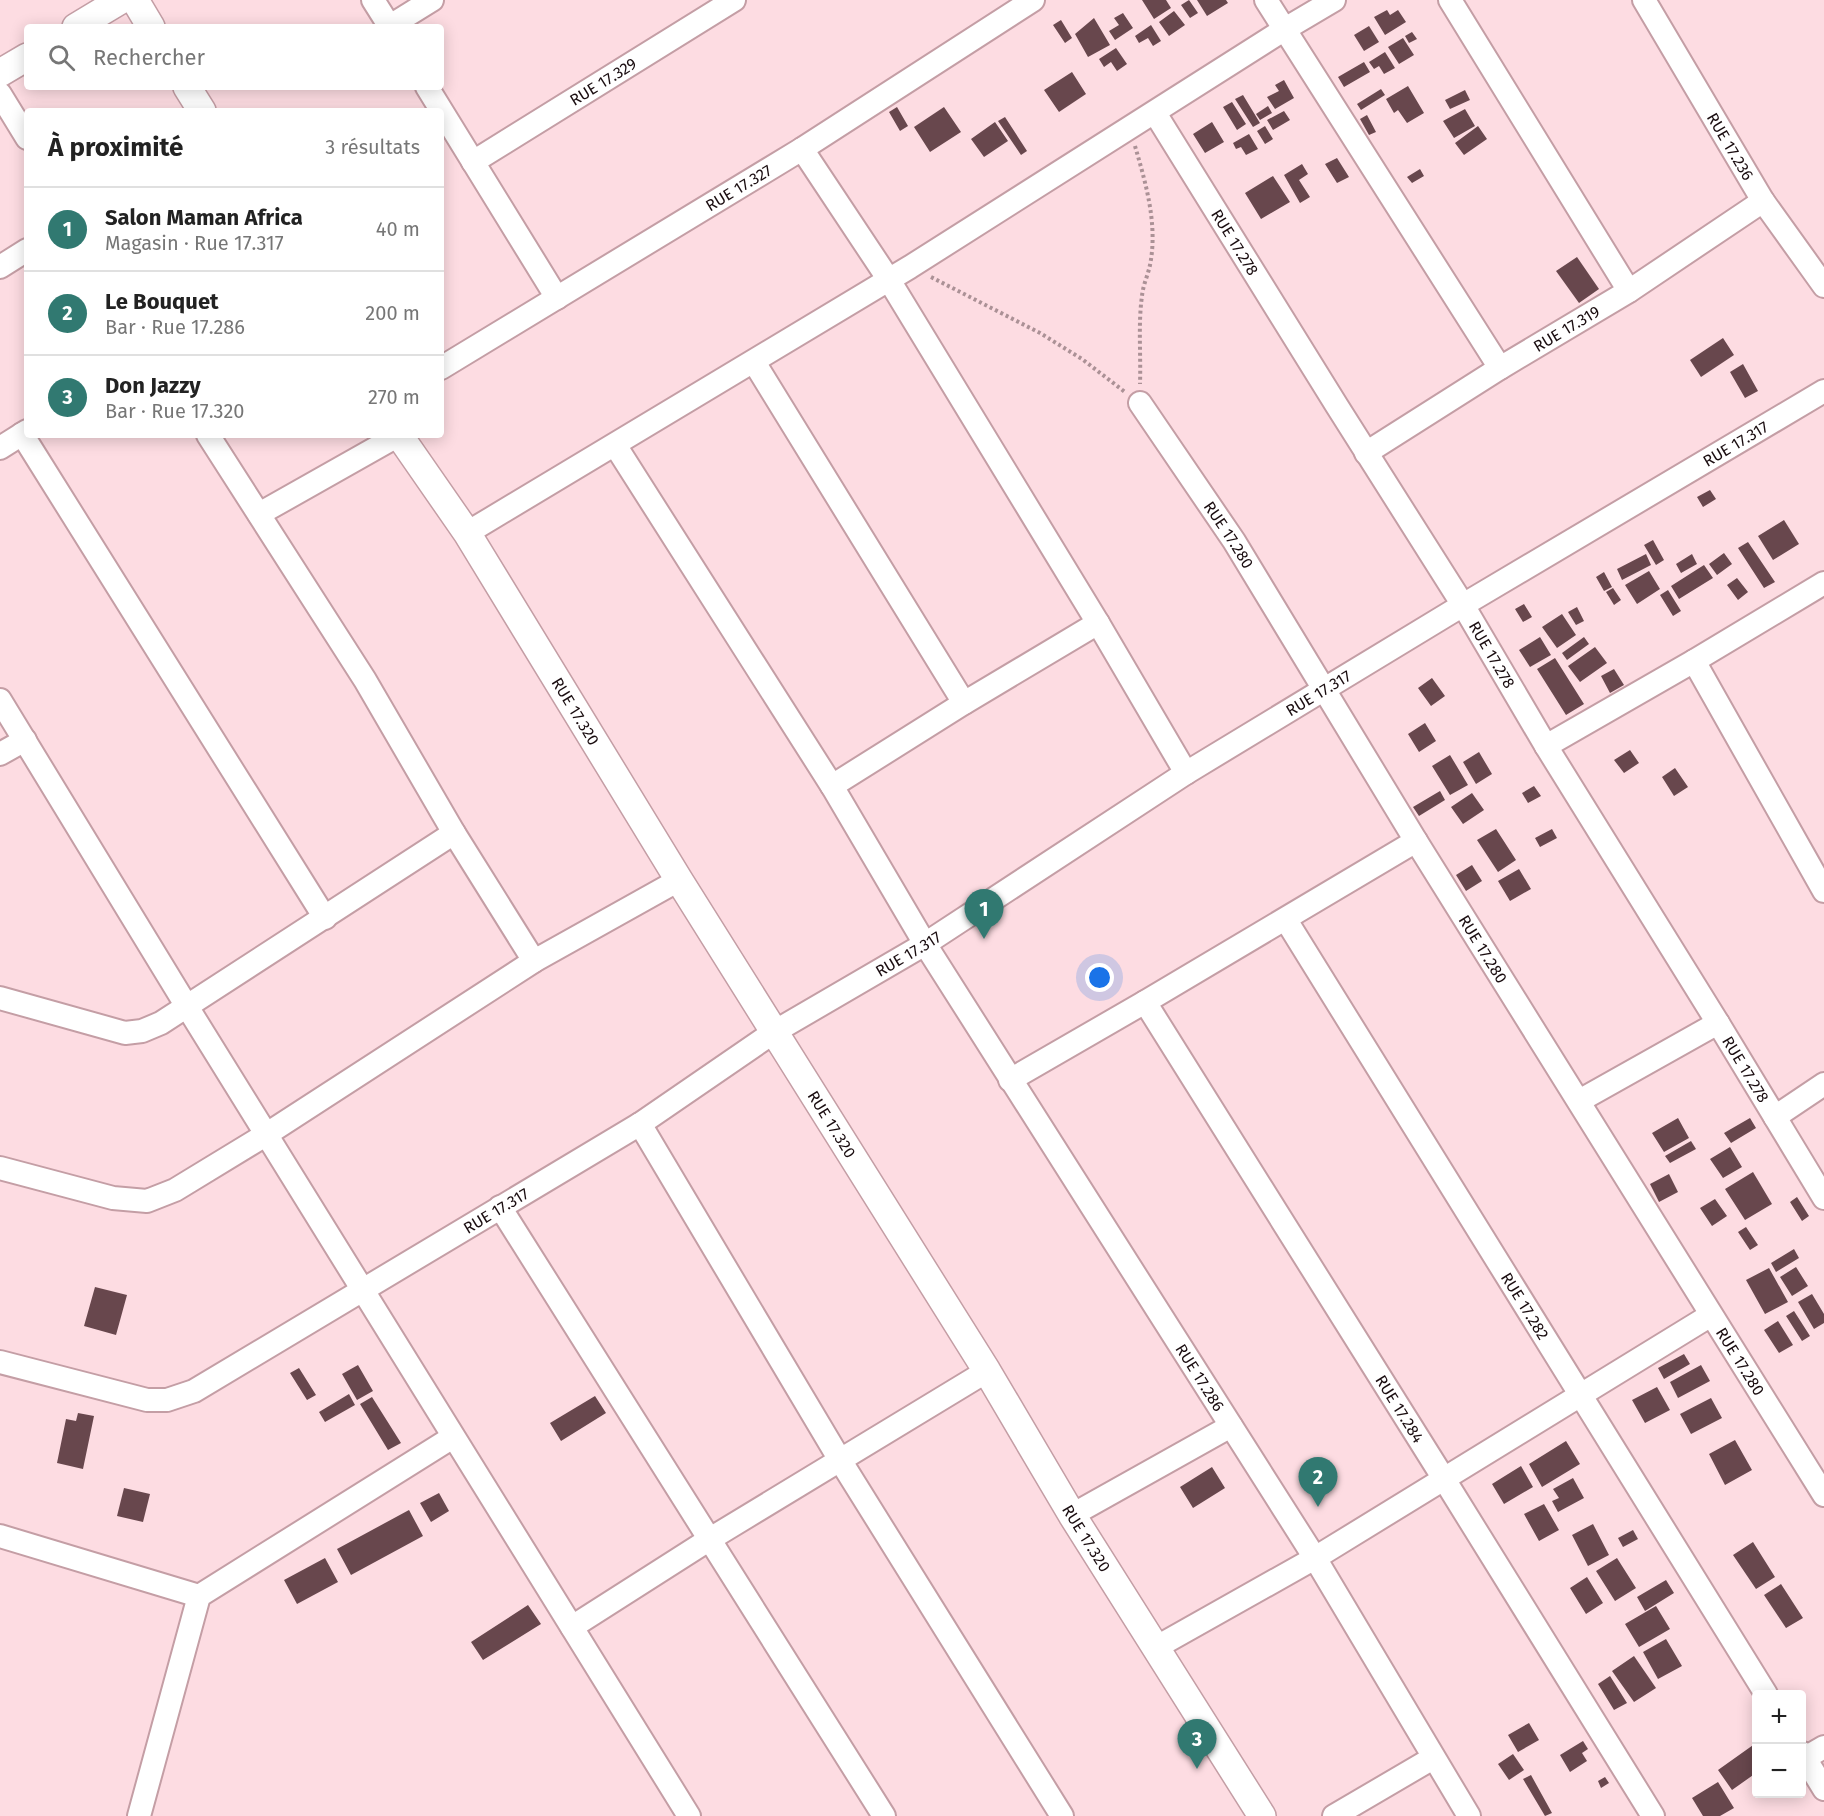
<!DOCTYPE html>
<html lang="fr">
<head>
<meta charset="utf-8">
<style>
	body { margin:0; font-family:"Fira Sans",sans-serif; background:#f2f2f2; color:#222 }
	.controls { position:absolute; right:18px; bottom:18px; display:grid; overflow:hidden; border-radius:6px; box-shadow:0 3px 15px #0003 }
	.controls button { width:54px; height:54px; display:grid; place-items:center; padding:0; border:0; border-bottom:2px solid #e0e0e0; background:#fff; color:#222; font:30px sans-serif }
	.you { position:absolute; left:1100px; top:978px; width:21px; height:21px; margin:-15px; border:4px solid #fff; border-radius:50%; background:#1a73e8; box-shadow:0 0 0 9px #1a73e833 }
	.badge { display:grid; place-items:center; width:39px; height:39px; border-radius:50%; background:#317971; color:#fff; font-size:20px; font-weight:700 }
	.pin { position:absolute; translate:-50% -50px; filter:drop-shadow(0 2px 3px #0008) }
	.pin::after { content:''; position:absolute; top:32px; width:21px; height:18px; background:inherit; clip-path:polygon(0 0,100% 0,50% 100%) }
	.list { margin:0; padding:0; list-style:none }
	h2 { display:flex; justify-content:space-between; align-items:center; height:78px; margin:0; padding:0 24px; font-size:26px }
	h2 small { font-size:20px; font-weight:400; color:#767676 }
	.list li { display:grid; grid-template-columns:39px 1fr auto; gap:18px; align-items:center; box-sizing:border-box; height:84px; padding:0 24px; border-top:2px solid #e0e0e0 }
	.list b { display:block; font-size:22px; white-space:nowrap }
	.list p { margin:0; font-size:20px; white-space:nowrap; color:#767676 }
	.list em { font-size:20px; font-style:normal; color:#767676 }
	.icon { flex:none; width:33px; height:33px; fill:none; stroke:currentColor; stroke-width:2; stroke-linecap:round; stroke-linejoin:round }
	.map { position:relative; flex:none; width:1824px; height:1816px; overflow:hidden }
	.search { position:absolute; background:#fff; box-shadow:0 3px 15px #0003; left:24px; top:24px; width:420px; height:66px; display:flex; align-items:center; gap:15px; box-sizing:border-box; padding:0 21px; border-radius:6px; color:#767676; font-size:22px }
	.panel { position:absolute; background:#fff; box-shadow:0 3px 15px #0003; left:24px; top:108px; width:420px; height:330px; border-radius:6px }
	.map>svg:first-child { display:block }
	.building { fill:#68474d }
	.lines { fill:none; stroke-linecap:round; stroke-linejoin:round }
	.minor-casing { stroke:#c49ea5; stroke-width:26 }
	.tertiary-casing { stroke:#c49ea5; stroke-width:30 }
	.path { stroke:#ab9196; stroke-width:4; stroke-dasharray:3 3; stroke-linecap:butt }
	.minor { stroke:#fff; stroke-width:22 }
	.tertiary { stroke:#fff; stroke-width:27 }
	.labels { text-anchor:middle; dominant-baseline:central; stroke-width:6; stroke-linejoin:round; paint-order:stroke }
	.street-label { font-size:16px; fill:#1a0d10; stroke:#fddce2 }
</style>
</head>
<body>
<div class="map">
<svg width="1824" height="1816" viewBox="0 0 1824 1816">
	<rect width="100%" height="100%" fill="#fddce2"/>
	<path class="building" d="M1142 0H1166L1171 8 1154 19Z
		M1189 0 1198 13 1190 18 1181 5Z
		M1197 0H1226L1228 3 1207 16Z
		M1387 10 1390 15 1398 10 1406 22 1385 35 1374 17Z
		M1174 11 1185 25 1169 36 1159 22Z
		M1123 13 1133 28 1115 40 1109 31 1119 25 1114 18Z
		M1094 18 1110 45 1088 57 1075 34Z
		M1061 20 1072 38 1065 43 1053 25Z
		M1151 25 1161 41 1153 46 1148 38 1139 43 1135 36Z
		M1369 26 1379 42 1364 51 1354 35Z
		M1412 32 1417 39 1409 43 1405 36Z
		M1403 38 1414 55 1399 64 1388 47Z
		M1116 48 1127 64 1117 71 1111 62 1104 67 1099 59Z
		M1385 52 1395 68 1384 74 1379 66 1374 69 1369 62Z
		M1364 62 1370 72 1344 87 1338 77Z
		M1072 72 1086 94 1059 112 1044 90Z
		M1284 80 1294 98 1275 109 1267 97 1279 91 1275 85Z
		M1408 86 1424 113 1407 123 1398 110 1394 113 1386 99Z
		M1381 89 1385 95 1361 110 1357 104Z
		M1465 90 1470 100 1450 109 1445 100Z
		M1243 95 1260 123 1253 127 1235 99Z
		M1232 102 1246 124 1237 130 1223 107Z
		M1268 106 1272 113 1260 120 1256 114Z
		M897 107 908 126 900 131 889 112Z
		M944 107 961 132 930 152 914 127Z
		M1465 109 1475 126 1454 138 1443 121Z
		M1284 111 1290 120 1273 130 1267 120Z
		M1367 115 1376 132 1369 135 1360 119Z
		M1005 117 1027 151 1021 155 998 121Z
		M995 122 1008 141 984 157 971 139Z
		M1212 122 1224 142 1205 153 1193 134Z
		M1265 126 1273 139 1265 144 1257 131Z
		M1478 126 1487 139 1464 155 1455 143Z
		M1249 134 1258 149 1246 155 1241 147 1236 149 1233 143Z
		M1337 158 1349 177 1337 183 1325 164Z
		M1302 164 1308 174 1299 180 1310 197 1300 203 1284 175Z
		M1420 169 1424 176 1412 183 1407 177Z
		M1273 176 1290 202 1261 219 1245 193Z
		M1577 257 1599 289 1579 303 1556 271Z
		M1723 338 1734 355 1701 377 1690 360Z
		M1743 364 1758 391 1745 398 1730 372Z
		M1710 490 1716 499 1703 507 1697 497Z
		M1784 520 1799 544 1773 560 1758 536Z
		M1653 540 1664 560 1656 565 1644 545Z
		M1748 542 1775 582 1764 588 1738 548Z
		M1724 553 1732 564 1717 575 1709 564Z
		M1646 554 1651 565 1622 580 1617 569Z
		M1692 554 1697 564 1681 573 1676 564Z
		M1704 565 1713 578 1679 599 1671 586Z
		M1649 571 1660 589 1637 604 1625 585Z
		M1604 572 1612 587 1604 591 1596 577Z
		M1737 578 1748 592 1738 600 1727 585Z
		M1613 588 1621 600 1614 605 1606 592Z
		M1668 590 1681 611 1673 616 1660 595Z
		M1524 604 1532 617 1523 622 1515 609Z
		M1577 607 1584 621 1576 625 1568 612Z
		M1562 614 1576 635 1557 648 1542 627Z
		M1540 637 1551 655 1530 667 1519 650Z
		M1584 637 1589 644 1567 660 1562 653Z
		M1595 647 1607 663 1580 682 1568 666Z
		M1555 658 1584 704 1566 715 1537 669Z
		M1614 669 1624 685 1610 693 1601 676Z
		M1432 678 1445 696 1431 706 1418 688Z
		M1425 723 1436 741 1419 752 1408 734Z
		M1630 750 1639 763 1624 773 1614 760Z
		M1479 752 1492 774 1476 784 1463 762Z
		M1450 755 1468 785 1450 795 1432 766Z
		M1675 768 1688 787 1674 796 1662 777Z
		M1534 786 1541 796 1528 803 1522 793Z
		M1440 791 1445 800 1419 816 1413 807Z
		M1472 793 1484 810 1463 824 1451 807Z
		M1496 829 1516 860 1498 872 1477 840Z
		M1552 829 1557 838 1540 847 1535 838Z
		M1472 865 1482 881 1466 891 1456 875Z
		M1519 869 1531 889 1510 901 1498 881Z
		M1678 1118 1689 1138 1664 1152 1652 1133Z
		M1750 1118 1756 1128 1731 1143 1724 1133Z
		M1691 1141 1696 1149 1670 1163 1665 1156Z
		M1730 1147 1742 1167 1723 1178 1710 1159Z
		M1753 1172 1772 1204 1745 1220 1725 1189Z
		M1669 1174 1678 1192 1659 1202 1650 1184Z
		M1797 1197 1809 1216 1802 1221 1790 1202Z
		M1715 1199 1727 1216 1712 1226 1700 1208Z
		M1746 1227 1758 1245 1750 1250 1738 1232Z
		M1794 1249 1799 1258 1776 1272 1771 1263Z
		M1796 1267 1808 1286 1792 1296 1780 1277Z
		M1769 1268 1788 1302 1765 1314 1746 1280Z
		M95 1287 127 1295 116 1335 84 1326Z
		M1812 1294 1824 1314V1323L1814 1329 1798 1302Z
		M1794 1311 1810 1336 1802 1341 1786 1316Z
		M1778 1321 1793 1345 1779 1353 1764 1330Z
		M1684 1354 1690 1364 1664 1379 1658 1368Z
		M358 1365 373 1391 357 1400 342 1374Z
		M1701 1365 1710 1381 1678 1398 1670 1382Z
		M299 1368 316 1395 307 1400 290 1373Z
		M1657 1387 1670 1410 1645 1423 1632 1400Z
		M349 1394 355 1405 325 1422 319 1412Z
		M595 1396 606 1413 561 1441 550 1423Z
		M372 1397 401 1443 388 1450 360 1404Z
		M1711 1398 1722 1418 1691 1434 1680 1414Z
		M78 1413 94 1416 83 1469 57 1463 66 1419 76 1421Z
		M1735 1440 1752 1470 1725 1485 1709 1454Z
		M1566 1441 1580 1464 1542 1487 1529 1464Z
		M1521 1466 1533 1487 1504 1504 1492 1484Z
		M1212 1467 1225 1488 1193 1508 1180 1487Z
		M1573 1478 1584 1498 1558 1512 1552 1501 1559 1498 1553 1489Z
		M124 1488 150 1494 143 1522 117 1516Z
		M439 1493 449 1511 431 1522 420 1503Z
		M1544 1504 1559 1530 1539 1541 1524 1514Z
		M409 1510 423 1536 351 1575 337 1549Z
		M1593 1524 1609 1555 1588 1566 1572 1535Z
		M1633 1530 1638 1539 1623 1547 1618 1538Z
		M1753 1542 1775 1577 1756 1589 1733 1555Z
		M325 1558 338 1582 297 1604 284 1580Z
		M1617 1558 1636 1588 1615 1601 1596 1571Z
		M1587 1577 1603 1603 1586 1614 1570 1588Z
		M1666 1580 1674 1593 1645 1611 1637 1597Z
		M1781 1584 1803 1618 1786 1628 1764 1595Z
		M528 1605 541 1624 483 1660 471 1642Z
		M1656 1606 1670 1629 1639 1647 1625 1624Z
		M1666 1639 1682 1666 1658 1679 1643 1652Z
		M1634 1656 1656 1688 1634 1702 1612 1671Z
		M1610 1676 1627 1703 1614 1710 1598 1684Z
		M1529 1723 1539 1740 1518 1752 1508 1735Z
		M1583 1741 1588 1749 1582 1753 1587 1761 1570 1772 1560 1755Z
		M1756 1743V1773L1732 1790 1718 1770Z
		M1513 1754 1524 1770 1509 1780 1498 1764Z
		M1531 1775 1552 1813 1545 1816 1523 1779Z
		M1605 1777 1609 1783 1601 1788 1598 1781Z
		M1718 1782 1734 1808 1720 1816H1703L1692 1798Z"/>
	<g class="lines">
		<defs>
			<g id="minor">
				<path d="M373 0 390 27"/>
				<path d="M1266 0 1500 368"/>
				<path d="M1450 0 1629 291"/>
				<path id="s1" d="M1644 0 1763 201 1824 286"/>
				<path d="M390 26 432 0"/>
				<path d="M427 87 557 298"/>
				<path d="M0 94 27 138"/>
				<path id="s2" d="M1155 113 1337 406 1463 605 1546 746 1718 1023 1824 1198"/>
				<path d="M802 149 889 280 1098 623 1186 773"/>
				<path id="s3" d="M473 162 734 0"/>
				<path d="M0 267 27 250"/>
				<path d="M754 362 964 703"/>
				<path id="s4" d="M441 368 802 149 1033 0"/>
				<path id="s5" d="M1140 403 1234 541 1416 841 1824 1495"/>
				<path d="M22 434 325 918"/>
				<path d="M208 435 365 680 454 833 534 961"/>
				<path id="s6" d="M615 445 832 786 925 944 1315 1558 1469 1816"/>
				<path d="M0 448 27 431"/>
				<path id="s7" d="M1366 453 1500 368 1629 291 1763 201"/>
				<path d="M259 514 399 435"/>
				<path d="M467 533 910 267 1285 29 1334 0"/>
				<path d="M1694 661 1824 891"/>
				<path d="M0 700 186 1005 689 1816"/>
				<path d="M1546 746 1694 661 1824 583"/>
				<path d="M0 754 25 740"/>
				<path d="M832 786 964 703 1098 623"/>
				<path id="s8" d="M1286 920 1766 1694"/>
				<path d="M0 998 125 1033 142 1031 161 1023 454 833"/>
				<path id="s9" d="M1145 1002 1444 1479 1653 1816"/>
				<path d="M1010 1080 1145 1002 1416 841"/>
				<path d="M1579 1101 1718 1023"/>
				<path d="M1775 1117 1824 1084"/>
				<path d="M640 1124 840 1460 1062 1816"/>
				<path d="M0 1168 113 1198 147 1201 175 1190 267 1134 534 961 679 880"/>
				<path d="M500 1207 884 1816"/>
				<path id="s10" d="M0 1362 147 1400H167L194 1391 640 1124 774 1032 925 944 1186 773 1463 605 1824 391"/>
				<path d="M1072 1515 1231 1426"/>
				<path d="M0 1536 199 1596"/>
				<path d="M572 1627 710 1539 987 1371"/>
				<path d="M1155 1648 1315 1558 1711 1315"/>
				<path d="M1802 1753 1824 1789"/>
				<path d="M1805 1758 1824 1747"/>
				<path d="M139 1816 199 1596 453 1437"/>
				<path d="M1334 1816 1433 1758"/>
			</g>
			<g id="tertiary">
				<path d="M135 0 151 27"/>
				<path d="M76 27 121 0"/>
				<path d="M0 73 27 57"/>
				<path d="M187 87 202 111"/>
				<path id="s11" d="M399 435 467 533 679 880 987 1371 1072 1515 1262 1816"/>
			</g>
		</defs>
		<use href="#minor" class="minor-casing"/>
		<use href="#tertiary" class="tertiary-casing"/>
		<path class="path" d="M1135 146C1146 184 1158 225 1150 265 1148 275 1143 285 1142 296 1138 324 1141 355 1140 384
			M931 277 1040 333 1082 359 1125 392"/>
		<use href="#minor" class="minor"/>
		<use href="#tertiary" class="tertiary"/>
	</g>
	<g class="labels">
		<g class="street-label">
			<text stroke="none"><textPath href="#s3" startOffset="153">RUE 17.329</textPath></text>
			<text stroke="none"><textPath href="#s1" startOffset="170">RUE 17.236</textPath></text>
			<text stroke="none"><textPath href="#s4" startOffset="348">RUE 17.327</textPath></text>
			<text stroke="none"><textPath href="#s2" startOffset="152">RUE 17.278</textPath></text>
			<text stroke="none"><textPath href="#s7" startOffset="236">RUE 17.319</textPath></text>
			<text stroke="none"><textPath href="#s10" startOffset="2010">RUE 17.317</textPath></text>
			<text stroke="none"><textPath href="#s5" startOffset="159">RUE 17.280</textPath></text>
			<text stroke="none"><textPath href="#s2" startOffset="638">RUE 17.278</textPath></text>
			<text stroke="none"><textPath href="#s10" startOffset="1524">RUE 17.317</textPath></text>
			<text stroke="none"><textPath href="#s11" startOffset="328">RUE 17.320</textPath></text>
			<text stroke="none"><textPath href="#s5" startOffset="645">RUE 17.280</textPath></text>
			<text stroke="none"><textPath href="#s10" startOffset="1038">RUE 17.317</textPath></text>
			<text stroke="none"><textPath href="#s2" startOffset="1124">RUE 17.278</textPath></text>
			<text stroke="none"><textPath href="#s11" startOffset="814">RUE 17.320</textPath></text>
			<text stroke="none"><textPath href="#s10" startOffset="552">RUE 17.317</textPath></text>
			<text stroke="none"><textPath href="#s8" startOffset="454">RUE 17.282</textPath></text>
			<text stroke="none"><textPath href="#s5" startOffset="1131">RUE 17.280</textPath></text>
			<text stroke="none"><textPath href="#s6" startOffset="1101">RUE 17.286</textPath></text>
			<text stroke="none"><textPath href="#s9" startOffset="480">RUE 17.284</textPath></text>
			<text stroke="none"><textPath href="#s11" startOffset="1300">RUE 17.320</textPath></text>
		</g>
	</g>
</svg>
<div class="controls">
<button>+</button>
<button>−</button>
</div>
<div class="you"></div>
<div class="pin badge" style="left:984px;top:939px">1</div>
<div class="pin badge" style="left:1318px;top:1507px">2</div>
<div class="pin badge" style="left:1197px;top:1769px">3</div>
<div class="search"><svg class="icon" aria-label="search" viewBox="0 0 24 24"><circle cx="10" cy="10" r="6"/><path d="M15 15l6 6"/></svg>Rechercher</div>
<section class="panel">
<h2>À proximité<small>3 résultats</small></h2>
<ul class="list">
<li><span class="badge">1</span><div><b>Salon Maman Africa</b><p>Magasin · Rue 17.317</p></div><em>40 m</em></li>
<li><span class="badge">2</span><div><b>Le Bouquet</b><p>Bar · Rue 17.286</p></div><em>200 m</em></li>
<li><span class="badge">3</span><div><b>Don Jazzy</b><p>Bar · Rue 17.320</p></div><em>270 m</em></li>
</ul>
</section>
</div>
</body>
</html>
